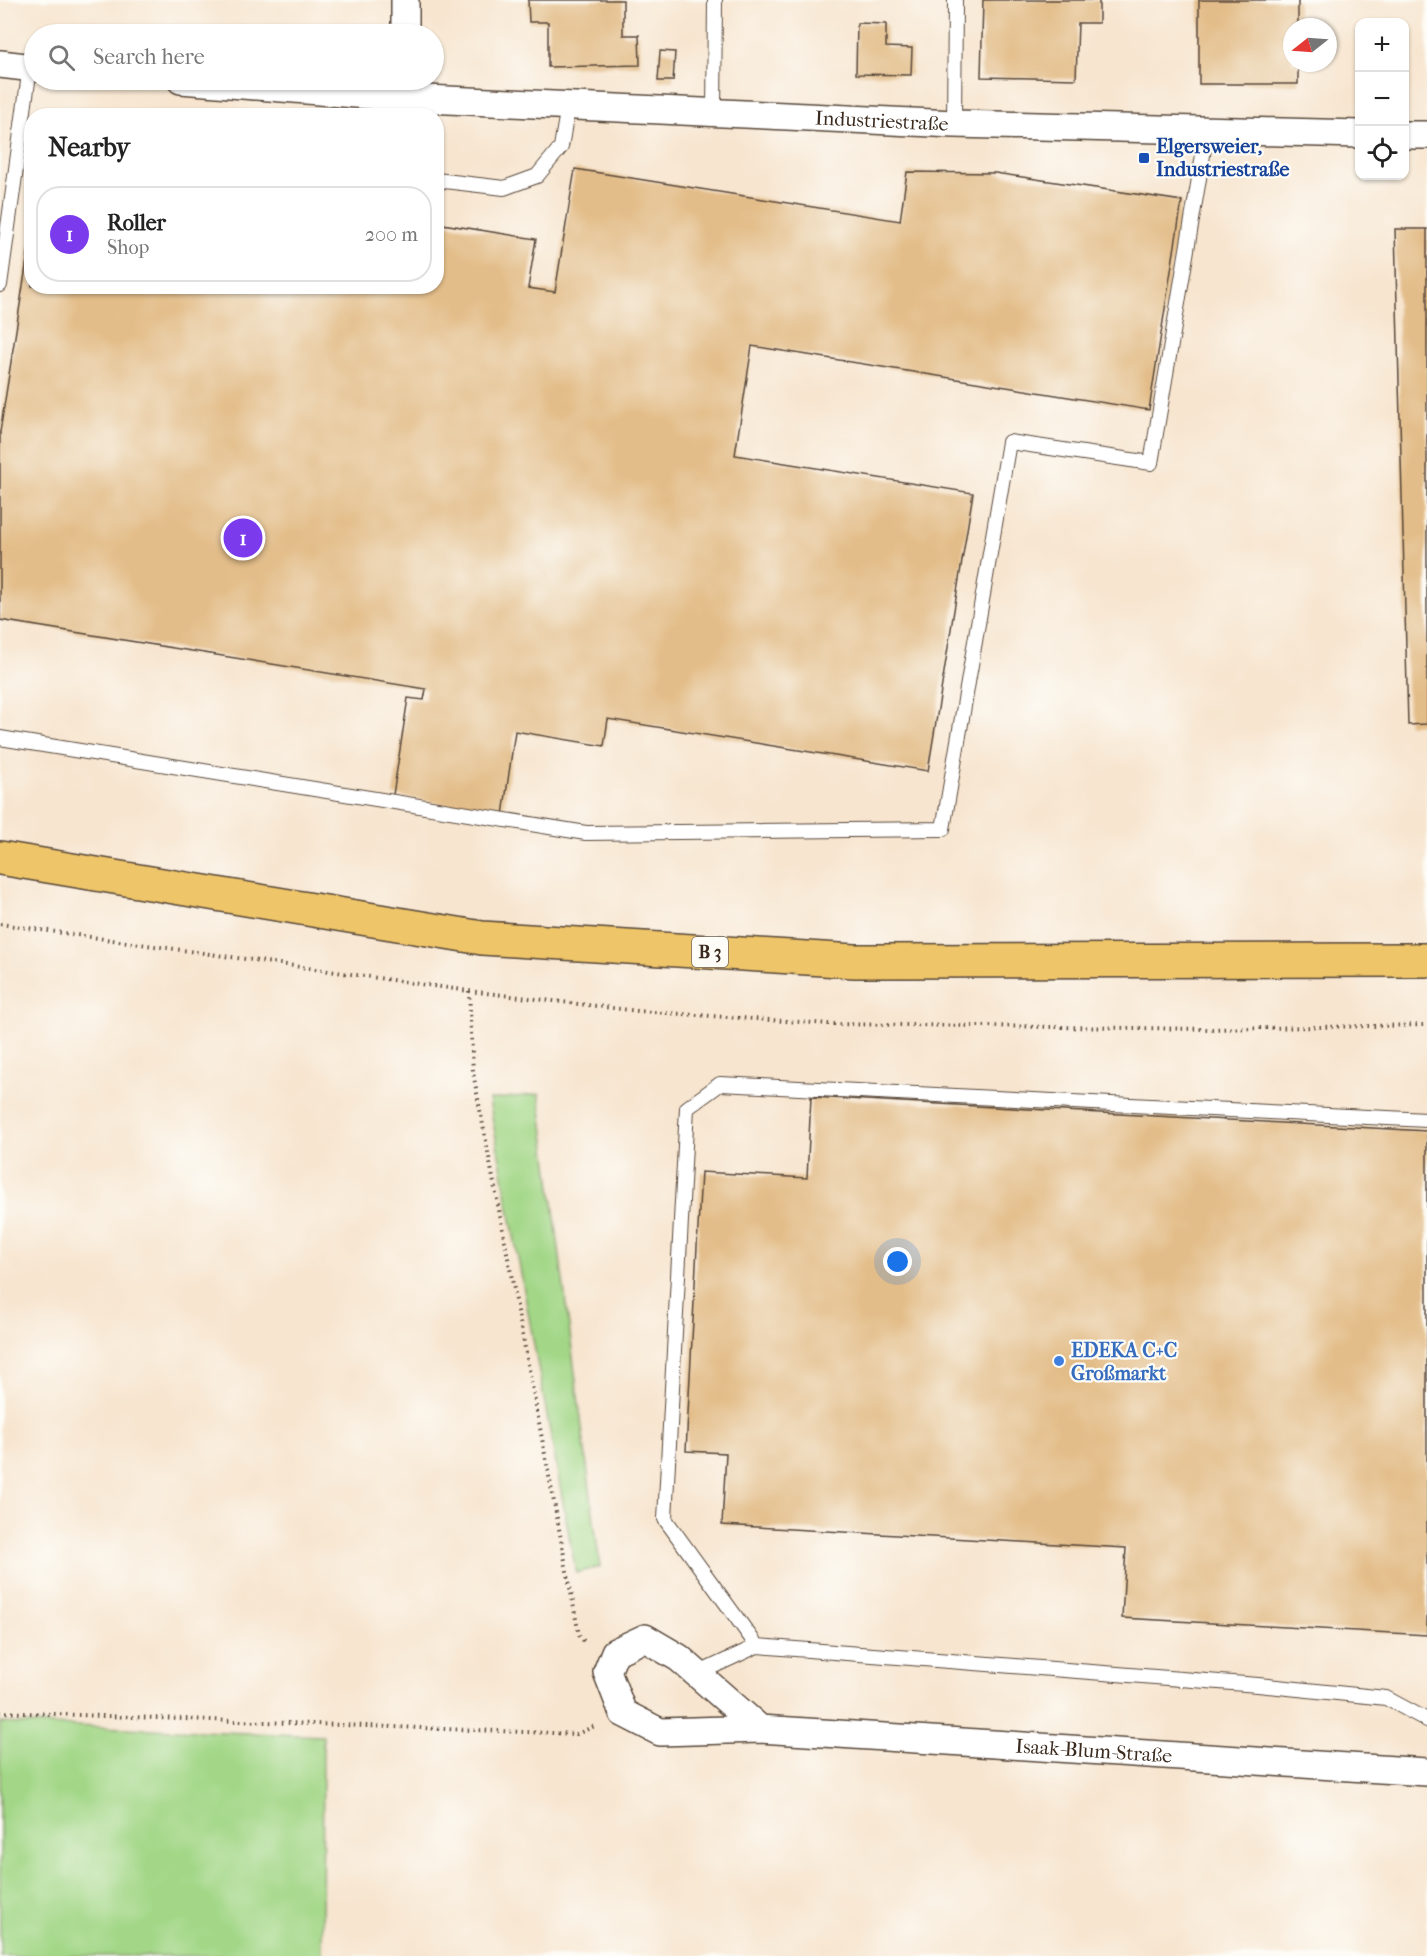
<!DOCTYPE html>
<html lang="en">
<head>
<meta charset="utf-8">
<style>
	body { margin:0; font-family:"IM FELL French Canon",serif; background:#f6f6f6; color:#222 }
	.controls { position:absolute; right:18px; top:18px; display:grid; overflow:hidden; border-radius:12px; box-shadow:0 2px 4px #0004 }
	.controls button { width:54px; height:54px; display:grid; place-items:center; padding:0; border:0; border-bottom:2px solid #e0e0e0; background:#fff; color:#222; font:30px sans-serif }
	.compass { position:absolute; left:1283px; top:18px; width:54px; height:54px; border-radius:50%; background:#fff; box-shadow:0 2px 4px #0004; rotate:253deg }
	.you { position:absolute; left:898px; top:1262px; width:21px; height:21px; margin:-15px; border:4px solid #fff; border-radius:50%; background:#1a73e8; box-shadow:0 0 0 9px #1a73e833 }
	.badge { display:grid; place-items:center; width:39px; height:39px; border-radius:50%; background:#7c3aed; color:#fff; font-size:20px; font-weight:700 }
	.pin { position:absolute; translate:-50% -50%; border:3px solid #fff; box-shadow:0 2px 6px #0006 }
	.list { margin:0; padding:0; list-style:none }
	h2 { display:flex; justify-content:space-between; align-items:center; height:78px; margin:0; padding:0 24px; font-size:26px }
	h2 small { font-size:20px; font-weight:400; color:#767676 }
	.list li { display:grid; grid-template-columns:39px 1fr auto; gap:18px; align-items:center; box-sizing:border-box; height:96px; margin:0 12px 12px; padding:0 12px; border:2px solid #e0e0e0; border-radius:24px }
	.list b { display:block; font-size:22px; white-space:nowrap }
	.list p { margin:0; font-size:20px; white-space:nowrap; color:#767676 }
	.list em { font-size:20px; font-style:normal; color:#767676 }
	.icon { flex:none; width:33px; height:33px; fill:none; stroke:currentColor; stroke-width:2; stroke-linecap:round; stroke-linejoin:round }
	.map { position:relative; flex:none; width:1427px; height:1956px; overflow:hidden }
	.search { position:absolute; background:#fff; box-shadow:0 2px 4px #0004; left:24px; top:24px; width:420px; height:66px; display:flex; align-items:center; gap:15px; box-sizing:border-box; padding:0 21px; border-radius:33px; color:#767676; font-size:22px }
	.panel { position:absolute; background:#fff; box-shadow:0 2px 4px #0004; left:24px; top:108px; width:420px; height:186px; border-radius:24px }
	.map>svg:first-child { display:block }
	.green { fill:#a3d787; stroke:#6f8052; stroke-width:1.5 }
	.building { fill:#e3bd89 }
	.lines { fill:none; stroke-linecap:round; stroke-linejoin:round }
	.service-casing { stroke:#574639; stroke-width:16 }
	.minor-casing { stroke:#574639; stroke-width:30 }
	.primary-casing { stroke:#574639; stroke-width:36 }
	.path { stroke:#574639; stroke-width:4; stroke-dasharray:1.5 4.5; stroke-linecap:butt }
	.service { stroke:#fff; stroke-width:14 }
	.minor { stroke:#fff; stroke-width:27 }
	.primary { stroke:#eec569; stroke-width:33 }
	.transit-dot { fill:#1a4fb4; stroke:#fdfcf7; stroke-width:2 }
	.shop-dot { fill:#3f7fe0; stroke:#fdfcf7; stroke-width:2 }
	.labels { text-anchor:middle; dominant-baseline:central; stroke-width:4.5; stroke-linejoin:round; paint-order:stroke }
	.shield { fill:#fdfcf7; stroke:#75695f; stroke-width:1.5 }
	.shield-label { font-size:18px; font-weight:bold; fill:#3b2a1e }
	.street-label { font-size:20px; fill:#3b2a1e; stroke:#fdfcf7 }
	.transit-label { font-size:20px; font-weight:bold; fill:#164399; stroke:#fdfcf7; text-anchor:start }
	.shop-label { font-size:20px; font-weight:bold; fill:#366cbe; stroke:#fdfcf7; text-anchor:start }
</style>
</head>
<body>
<div class="map">
<svg width="1427" height="1956" viewBox="0 0 1427 1956">
	<rect width="100%" height="100%" fill="#fdfcf7"/>
	<filter id="ink" filterUnits="userSpaceOnUse"><feTurbulence type="fractalNoise" baseFrequency=".0167" numOctaves="2"/><feDisplacementMap in="SourceGraphic" scale="12" xChannelSelector="R" yChannelSelector="G"/><feConvolveMatrix kernelMatrix="1 2 1 2 8 2 1 2 1" color-interpolation-filters="sRGB"/></filter>
	<filter id="wash" filterUnits="userSpaceOnUse"><feTurbulence type="fractalNoise" baseFrequency=".008" numOctaves="4" result="noise"/><feDisplacementMap in="SourceGraphic" scale="24" xChannelSelector="R" yChannelSelector="G"/><feGaussianBlur stdDeviation="1.35" result="paint"/><feColorMatrix in="noise" values="0 0 0 0 0 0 0 0 0 0 0 0 0 0 0 0 0 1.4 0 .05"/><feComposite in="paint" operator="in"/></filter>
	<g filter="url(#wash)">
		<rect width="100%" height="100%" fill="#f7e5cf"/>
		<path class="green" d="M539 1094 600 1567 576 1573 489 1100Z
			M0 1723 323 1736 322 1956H0Z"/>
		<g id="blocks">
			<path class="building" d="M528 0H623V35H639L640 65 548 67V22H529Z
				M983 0H1099V23H1078L1076 79 981 77Z
				M1199 0H1298V27H1292V63H1298V84H1199Z
				M857 23 886 24V47L912 48 911 75 856 74Z
				M660 51 675 52 673 81H658Z
				M575 169 900 221 907 172 995 173 1182 201 1149 410 752 346 735 455 973 493 928 771 608 719 604 746 515 731 503 815 393 795 408 698 424 700 426 689 0 620V432L30 241 32 286H436V223L536 239 528 288 555 292Z
				M1395 229H1427V724L1408 725Z
				M811 1097 1427 1131V1635L1122 1618 1126 1548 722 1525 726 1453 686 1451 701 1172 807 1178Z"/>
		</g>
	</g>
	<g filter="url(#ink)">
		<use href="#blocks" fill-opacity="0" stroke="#574639" stroke-width="1.5"/>
		<g class="lines">
			<defs>
				<path id="service" d="M714 113 715 0
					M954 124 955 0
					M436 180 504 188 537 176 561 147 568 106
					M0 285 30 67
					M0 738 586 833 943 829 1009 442 1151 463 1207 131
					M757 1646 665 1519 687 1108 720 1084 1427 1120
					M697 1674 757 1646 1258 1685 1386 1698 1427 1720"/>
				<g id="minor">
					<path d="M405 0V34"/>
					<path d="M0 64 34 68"/>
					<path id="s1" d="M181 80 405 98 954 124 1360 134"/>
					<path d="M1404 135H1427"/>
					<path id="s2" d="M760 1729 679 1658 645 1638 615 1652 607 1672 623 1713 660 1732 760 1729 1427 1772"/>
				</g>
				<path id="primary" d="M0 858 482 938 855 961 1427 960"/>
			</defs>
			<use href="#service" class="service-casing"/>
			<use href="#minor" class="minor-casing"/>
			<use href="#primary" class="primary-casing"/>
			<path class="path" d="M0 924 469 991 638 1011 829 1024 1208 1029 1427 1025
				M469 991 473 1072 579 1635 586 1644
				M0 1712 577 1734 597 1725"/>
			<use href="#service" class="service"/>
			<use href="#minor" class="minor"/>
			<use href="#primary" class="primary"/>
		</g>
	</g>
	<rect class="transit-dot" x="1138" y="152" width="12" height="12" rx="3"/>
	<circle class="shop-dot" cx="1059" cy="1361" r="6"/>
	<g class="labels">
		<rect class="shield" x="692" y="937" width="36" height="30" rx="4.5"/>
		<g class="shield-label">
			<text x="710" y="952">B 3</text>
		</g>
		<g class="street-label">
			<text stroke="none"><textPath href="#s1" startOffset="702">Industriestraße</textPath></text>
			<text stroke="none"><textPath href="#s2" startOffset="722">Isaak-Blum-Straße</textPath></text>
		</g>
		<g class="transit-label">
			<text x="1156" y="146">Elgersweier,<tspan x="1156" dy="23">Industriestraße</tspan></text>
		</g>
		<g class="shop-label">
			<text x="1071" y="1350">EDEKA C+C<tspan x="1071" dy="23">Großmarkt</tspan></text>
		</g>
	</g>
</svg>
<div class="controls">
<button>+</button>
<button>−</button>
<button><svg class="icon" aria-label="locate" viewBox="0 0 24 24"><circle cx="12" cy="12" r="6"/><path d="M12 2v4M12 18v4M2 12h4M18 12h4"/></svg></button>
</div>
<svg class="compass" viewBox="-18 -18 36 36"><path d="M0-13l5 13h-10z" fill="#e53935"/><path d="M0 13l5-13h-10z" fill="#767676"/></svg>
<div class="you"></div>
<div class="pin badge" style="left:243px;top:538px">1</div>
<div class="search"><svg class="icon" aria-label="search" viewBox="0 0 24 24"><circle cx="10" cy="10" r="6"/><path d="M15 15l6 6"/></svg>Search here</div>
<section class="panel">
<h2>Nearby<small></small></h2>
<ul class="list">
<li><span class="badge">1</span><div><b>Roller</b><p>Shop</p></div><em>200 m</em></li>
</ul>
</section>
</div>
</body>
</html>
